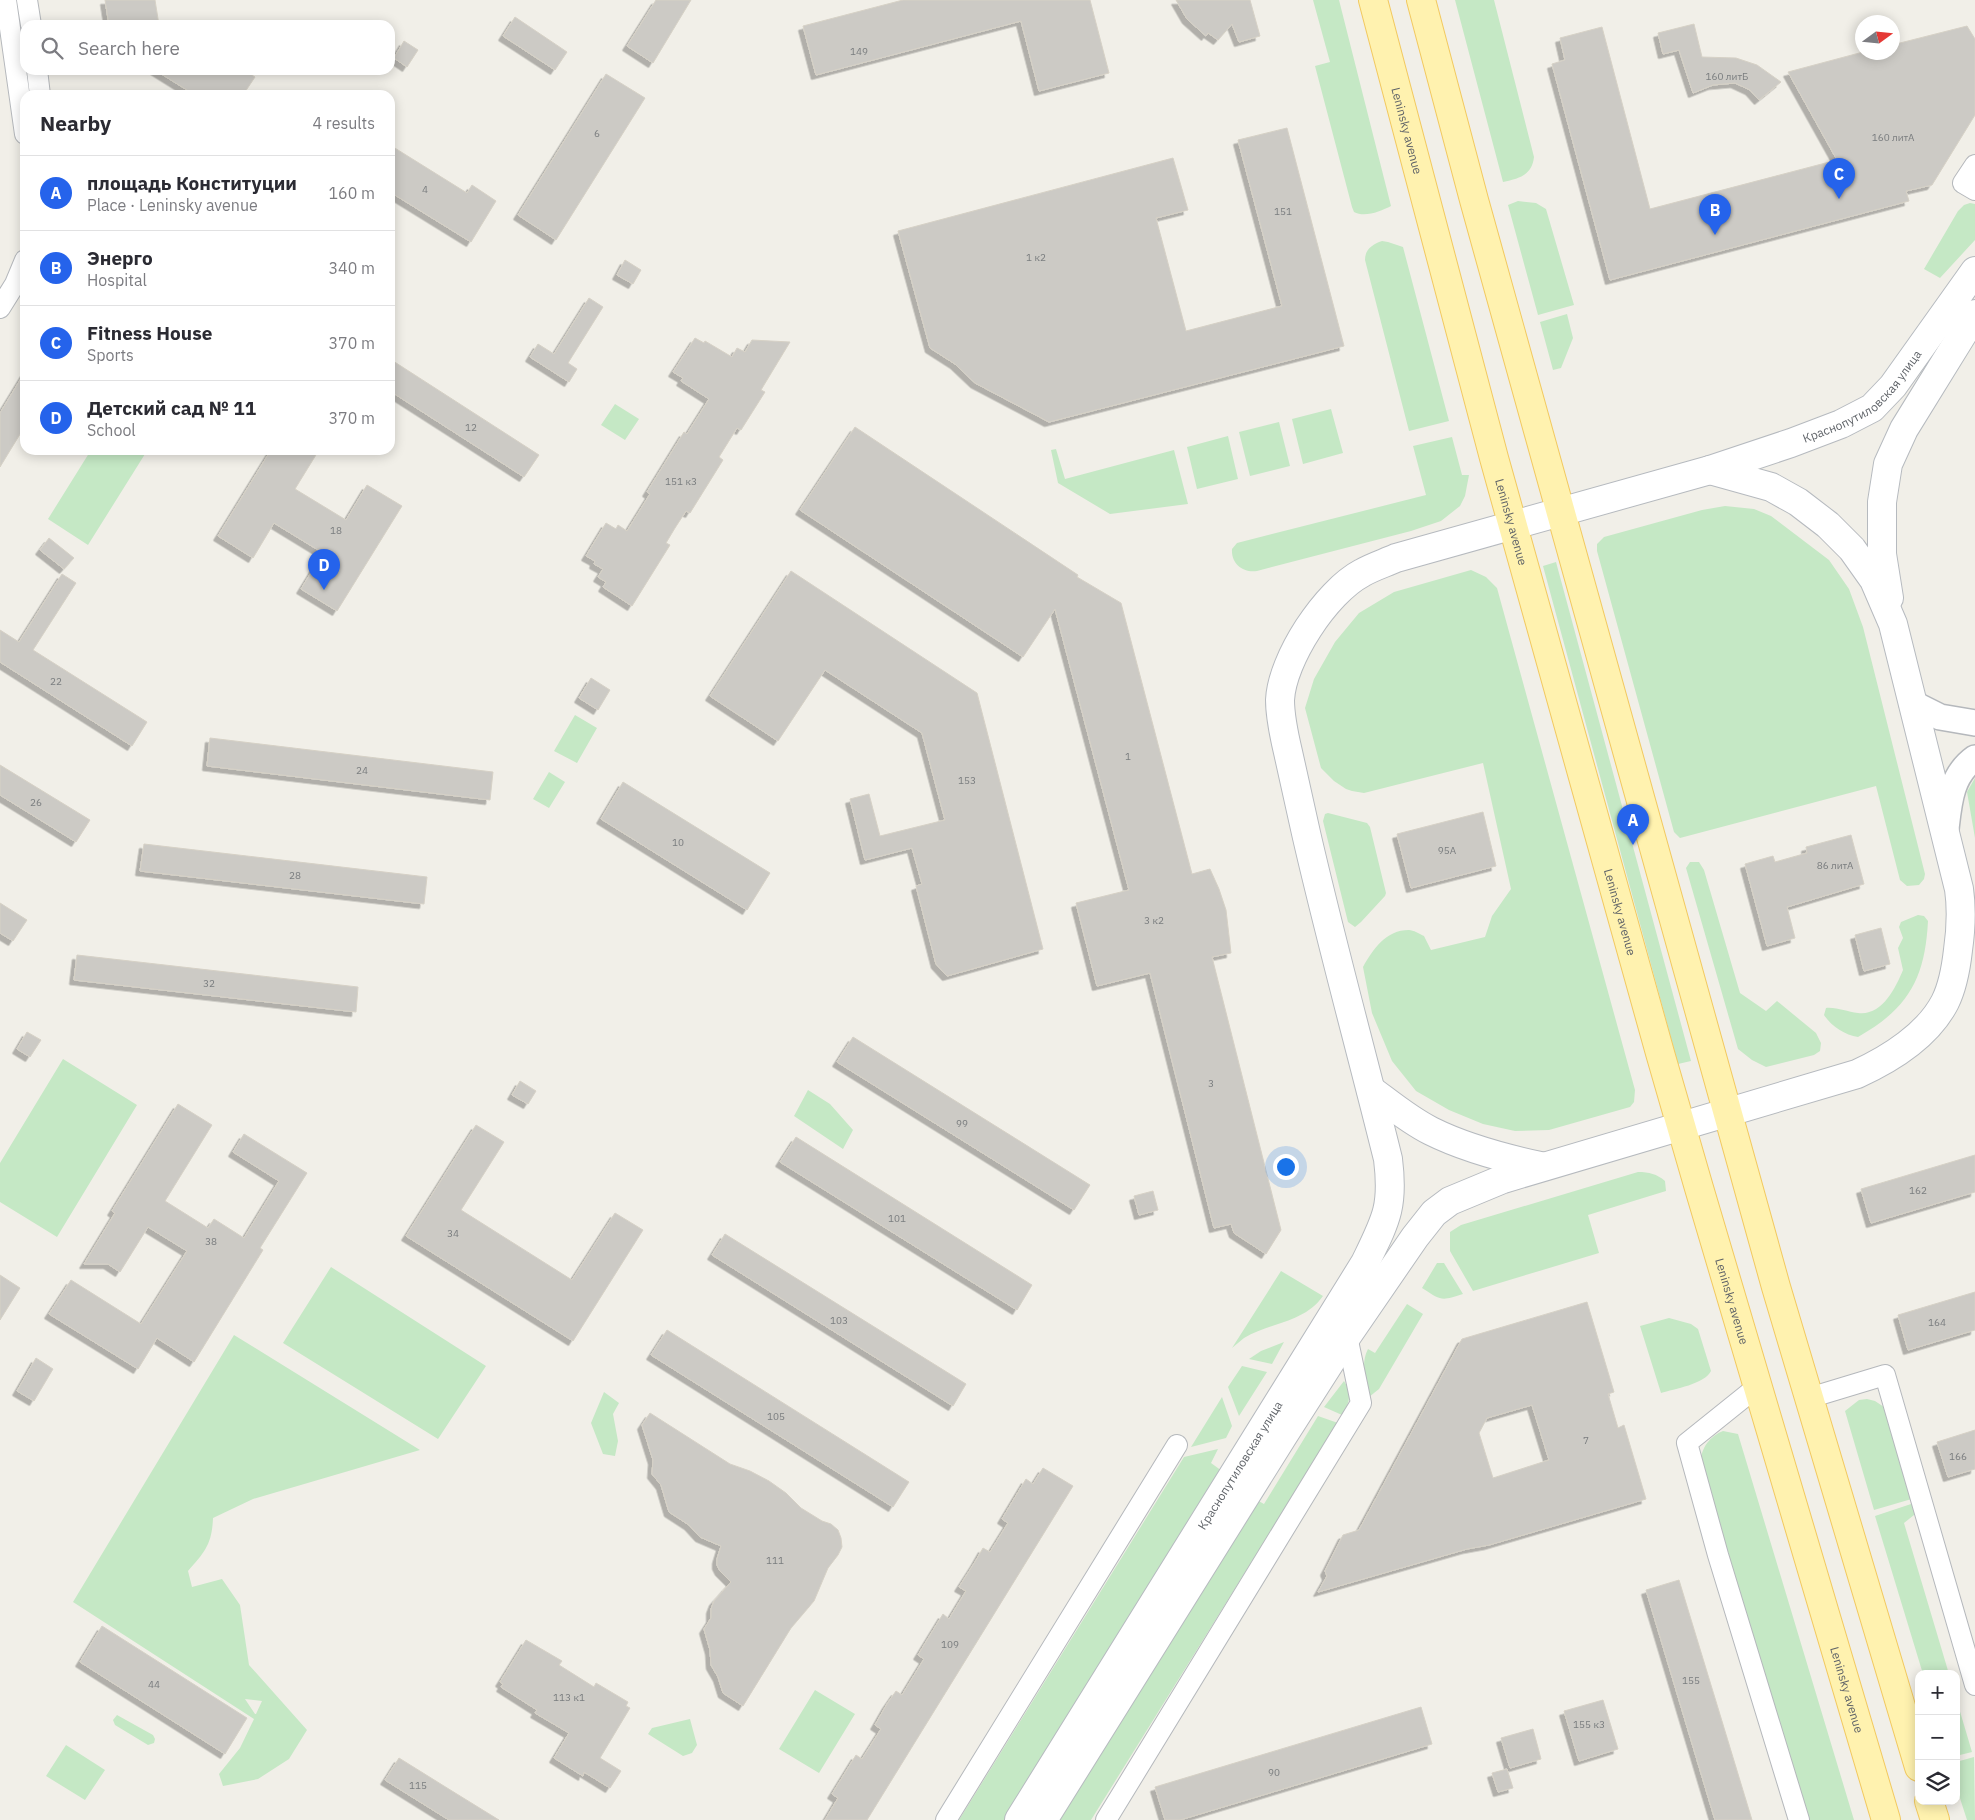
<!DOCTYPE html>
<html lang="en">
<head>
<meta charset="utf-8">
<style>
	body { margin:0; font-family:"IBM Plex Sans",sans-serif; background:#f2f2f3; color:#2b2b33 }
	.controls { position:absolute; right:15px; bottom:15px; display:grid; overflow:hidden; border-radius:10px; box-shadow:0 2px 12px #0003 }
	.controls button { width:45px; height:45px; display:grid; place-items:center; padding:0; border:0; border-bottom:1px solid #e1e1e2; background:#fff; color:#2b2b33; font:25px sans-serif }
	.compass { position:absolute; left:1855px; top:15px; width:45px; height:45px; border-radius:50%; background:#fff; box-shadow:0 2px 12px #0003; rotate:75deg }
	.you { position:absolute; left:1285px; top:1166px; width:18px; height:18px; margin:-12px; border:4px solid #fff; border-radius:50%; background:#1a73e8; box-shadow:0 0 0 8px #1a73e833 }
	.badge { display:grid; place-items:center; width:32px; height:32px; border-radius:50%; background:#2563eb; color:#fff; font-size:16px; font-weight:700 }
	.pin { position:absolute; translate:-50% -41px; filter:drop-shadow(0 1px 2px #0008) }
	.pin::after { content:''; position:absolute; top:26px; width:18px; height:15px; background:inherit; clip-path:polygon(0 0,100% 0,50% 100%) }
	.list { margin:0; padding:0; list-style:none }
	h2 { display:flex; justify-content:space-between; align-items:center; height:65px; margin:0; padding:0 20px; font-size:21px }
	h2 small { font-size:16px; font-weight:400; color:#7c7c81 }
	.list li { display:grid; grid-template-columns:32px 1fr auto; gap:15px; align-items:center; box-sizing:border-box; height:75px; padding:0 20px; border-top:1px solid #e1e1e2 }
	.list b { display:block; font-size:19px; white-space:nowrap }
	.list p { margin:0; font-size:16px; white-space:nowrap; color:#7c7c81 }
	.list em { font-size:16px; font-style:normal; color:#7c7c81 }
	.icon { flex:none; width:28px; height:28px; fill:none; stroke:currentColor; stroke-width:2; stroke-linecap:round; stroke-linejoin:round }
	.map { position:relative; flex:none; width:1975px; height:1820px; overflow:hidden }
	.search { position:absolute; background:#fff; box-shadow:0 2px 12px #0003; left:20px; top:20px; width:375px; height:55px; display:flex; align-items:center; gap:12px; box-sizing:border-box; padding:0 18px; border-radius:15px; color:#7c7c81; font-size:19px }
	.panel { position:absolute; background:#fff; box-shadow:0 2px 12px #0003; left:20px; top:90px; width:375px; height:365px; border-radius:15px }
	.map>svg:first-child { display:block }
	.green { fill:#c5e8c5; fill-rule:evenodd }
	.building { fill:#cccac5; stroke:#d6d1c6; fill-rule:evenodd; filter:url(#shadow) }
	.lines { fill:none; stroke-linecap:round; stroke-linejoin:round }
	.minor-casing { stroke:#b5b8bc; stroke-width:22 }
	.tertiary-casing { stroke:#b5b8bc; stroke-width:28 }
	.secondary-casing { stroke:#b6babf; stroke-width:30 }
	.primary-casing { stroke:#f2c960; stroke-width:30 }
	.minor { stroke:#fff; stroke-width:20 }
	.tertiary { stroke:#fff; stroke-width:25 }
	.secondary { stroke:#fff; stroke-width:28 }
	.primary { stroke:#fff2af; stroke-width:28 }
	.labels { text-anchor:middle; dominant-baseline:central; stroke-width:4; stroke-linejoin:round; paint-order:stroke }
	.number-label { font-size:10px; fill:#7a7d7f }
	.street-label { font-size:12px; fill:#5f6368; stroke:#fff }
</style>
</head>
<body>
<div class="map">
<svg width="1975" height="1820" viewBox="0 0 1975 1820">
	<defs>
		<filter id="shadow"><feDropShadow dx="-4.5" dy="4.5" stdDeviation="0" flood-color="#0004"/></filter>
	</defs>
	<rect width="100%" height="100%" fill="#f1efe8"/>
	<path class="green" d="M1313 0H1339L1391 206C1381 211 1365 218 1354 212L1352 207 1315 66 1330 62Z
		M1455 0H1494L1534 157C1532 175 1520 178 1503 182Z
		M1518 201 1536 203 1546 209 1574 305 1538 315 1508 205Z
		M1970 203 1975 204V240L1940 278 1924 269 1958 211 1964 205Z
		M1382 241 1388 242 1403 247 1449 421 1409 431 1365 260C1365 249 1373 244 1382 241Z
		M1567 314 1573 338 1561 368 1553 370 1540 322Z
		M615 404 639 419 625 440 601 425Z
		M1331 409 1343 453 1303 464 1292 419Z
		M1279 422 1290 466 1250 476 1239 432Z
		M1228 436 1238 479 1197 489 1187 447Z
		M1452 437 1462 475H1469L1465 496 1460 506 1441 521 1411 531 1257 571C1243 573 1231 564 1232 549L1237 543 1426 495 1413 446Z
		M1056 449 1065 479 1174 450 1188 504 1110 514 1058 483 1051 450Z
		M91 450H138L145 454 88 545 48 519Z
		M1725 506 1754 509 1771 516 1829 560 1849 589 1863 627 1925 874 1924 879 1919 885 1907 886 1900 880 1876 786 1680 838 1674 832 1597 551V544L1604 537 1702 510Z
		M1556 562 1691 1061 1678 1064 1543 566Z
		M1471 570 1486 577 1497 588 1635 1090 1634 1102 1630 1107 1549 1130 1515 1131 1483 1124 1449 1110 1416 1091 1392 1061 1372 1013 1363 967C1373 949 1386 930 1409 930 1413 930 1420 934 1424 936L1431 950 1485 937 1492 916 1511 889 1483 763 1364 793 1352 791 1346 789 1334 781 1321 768 1305 708 1314 679 1335 642 1359 613 1394 592Z
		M575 715 597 728 577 763 554 751Z
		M549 772 565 782 549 808 533 799Z
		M1975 778V838L1967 792Z
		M1328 813 1367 823 1370 827 1386 893 1385 896 1361 922 1355 927 1348 922 1323 821 1325 814Z
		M1690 862H1699L1704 870 1740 993 1766 1011 1777 1001 1816 1033 1821 1043 1820 1051 1814 1055 1766 1067 1752 1060 1738 1049 1686 868Z
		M1918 915 1924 916 1928 921C1925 978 1909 1008 1858 1037 1845 1035 1831 1026 1824 1015L1826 1008C1837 1007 1847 1012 1858 1013 1882 1016 1895 989 1903 970L1898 948 1903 938 1899 927 1901 922Z
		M63 1059 137 1105 57 1237 0 1202V1163Z
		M808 1090 830 1104 853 1130 843 1149 794 1116Z
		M1638 1172C1649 1172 1657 1174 1665 1181L1666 1191 1588 1215 1599 1253 1473 1291 1450 1251V1232L1461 1225Z
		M1437 1263H1444L1463 1294C1441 1301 1442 1301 1422 1288Z
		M331 1267 486 1366 438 1439 283 1343Z
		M1281 1271 1323 1296C1304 1323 1271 1322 1244 1338 1240 1341 1236 1345 1232 1348Z
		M1407 1304 1423 1314 1379 1389 1369 1397C1366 1381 1360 1364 1368 1349L1375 1353Z
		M1669 1318 1691 1324 1698 1329 1711 1371C1705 1384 1674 1389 1661 1393L1640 1326Z
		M234 1335 420 1450 253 1499 213 1518C212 1544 205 1552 188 1571L192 1587 222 1579 240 1605 249 1665 307 1730 289 1759 258 1779 223 1786 219 1774 240 1748 254 1719 73 1602ZM245 1699 262 1701 256 1714H255Z
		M1284 1342 1272 1364 1249 1359 1261 1351Z
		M1242 1366 1267 1372 1239 1416 1228 1387Z
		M1344 1381C1352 1393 1350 1403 1342 1415L1324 1407Z
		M604 1392 619 1403 613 1414 618 1441 615 1456 603 1454 591 1423Z
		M1222 1397 1232 1426 1226 1438 1191 1447Z
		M1867 1399 1875 1401 1884 1407 1915 1498 1874 1510 1845 1411 1859 1400Z
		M1318 1416 1338 1423 1091 1820H1056L1255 1499 1264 1504Z
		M1723 1431 1738 1434 1854 1820H1807L1701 1463C1700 1449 1710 1436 1723 1431Z
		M1218 1449 1211 1463 1222 1471 1006 1820H959L1184 1457Z
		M1917 1502 1914 1515 1904 1523 1949 1674H1923L1875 1516Z
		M815 1690 855 1714 819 1773 779 1749Z
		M1956 1698 1972 1752 1956 1756Z
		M117 1715 153 1735 155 1739 154 1743 148 1745 115 1725 113 1720Z
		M690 1719 697 1745 692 1753 683 1756 648 1734 652 1728Z
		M66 1745 105 1770 85 1800 46 1776Z
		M1974 1757 1975 1820H1967L1956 1786V1762Z"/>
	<path class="building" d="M105 0H155L159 25H109Z
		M656 0H691L653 63 627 46Z
		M903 0H1090L1109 73 1039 91 1021 21 816 75 803 26Z
		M1176 0H1250L1260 36 1239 42 1232 24 1218 40 1208 33 1206 36 1187 19Z
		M515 17 567 52 555 70 503 36Z
		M1694 24 1702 57 1736 58 1757 65 1781 82 1759 100 1750 90 1735 83 1713 85 1693 93 1679 50 1663 54 1658 33Z
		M1967 26 1975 39V115L1932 185 1906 191 1909 201 1610 280 1552 64 1565 60 1560 38 1602 27 1650 209 1837 160 1788 72 1863 52H1892V45Z
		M404 41 418 50 407 67 394 58Z
		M155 70H244L255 77 243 95H195Z
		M606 74 645 98 556 240 518 215Z
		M1287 128 1344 346 1049 422 975 383 955 364 930 348 898 231 1173 158 1188 210 1156 218 1186 331 1282 306 1238 140Z
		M390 145 467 193 472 185 496 201 471 242 390 192Z
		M625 260 641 270 633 284 617 275Z
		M589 298 603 307 568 363 577 369 569 382 530 357 538 344 554 354Z
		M695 338 704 343 705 341 732 357 737 348 745 352 752 340 790 342 761 390 765 392 741 430 737 428 719 457 723 460 690 513 686 511 675 528 666 543 670 545 632 606 603 587 606 582 598 577 603 569 594 564 595 561 586 556 606 523 616 529 618 525 627 531 650 494 647 492 684 432 687 434 709 399 681 381 683 378 673 372Z
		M390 359 539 455 524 477 390 391Z
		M25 372V426L0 467V413Z
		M855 427 1078 575 1077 577 1121 603 1192 874 1210 869 1219 889 1226 910 1231 953 1212 957 1281 1230 1266 1254 1234 1233 1231 1224 1214 1228 1150 973 1097 986 1076 903 1129 890 1055 609 1023 657 800 510Z
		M271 450H319L295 489 346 520 367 485 402 506 337 611 301 589 323 553 274 523 253 558 218 536Z
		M49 538 74 558 64 569 40 550Z
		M791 571 977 693 1043 949 947 976 936 964 916 886 922 884 912 848 865 860 850 799 869 794 880 836 945 820 922 733 825 670 778 741 710 696Z
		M62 574 76 583 33 650 147 722 132 746 0 662V630L19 642Z
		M591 678 610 690 598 710 579 698Z
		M210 738 493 772 490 800 207 766Z
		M0 765 90 820 76 842 0 795Z
		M623 782 770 873 747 910 601 819Z
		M1483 812 1496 866 1411 888 1397 834Z
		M1851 835 1864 884 1787 907 1795 938 1767 946 1745 864 1773 856 1775 862 1807 853 1806 847Z
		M144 844 427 877 424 904 140 871Z
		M0 903 27 920 13 941 0 933Z
		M1881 928 1890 964 1864 971 1855 935Z
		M77 955 358 987 356 1012 74 980Z
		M27 1032 41 1040 30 1057 17 1049Z
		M853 1037 1090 1185 1074 1210 837 1062Z
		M520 1081 536 1091 528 1104 512 1095Z
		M178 1104 212 1125 165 1201 208 1228 214 1219 244 1238 279 1181 233 1152 244 1134 307 1173 260 1248 263 1250 194 1362 157 1338 138 1369 49 1314 71 1280 141 1324 187 1251 148 1227 120 1272 108 1264H84L115 1213 112 1211Z
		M476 1125 504 1142 461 1210 572 1280 615 1213 643 1230 573 1341 406 1236Z
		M796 1137 1032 1285 1017 1310 780 1162Z
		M1975 1155V1192L1871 1223 1861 1189Z
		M1153 1191 1158 1210 1139 1215 1134 1196Z
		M725 1234 966 1384 953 1406 712 1255Z
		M0 1275 20 1288 0 1320Z
		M1975 1292V1330L1908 1350 1898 1315Z
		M1587 1302 1614 1392 1608 1394 1618 1428 1624 1425 1646 1499 1489 1545 1467 1549 1318 1592 1327 1576 1325 1571 1343 1535 1359 1530 1462 1339ZM1532 1405 1549 1460 1493 1478 1479 1433 1487 1418Z
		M667 1330 909 1482 893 1507 651 1355Z
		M36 1358 53 1369 34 1401 17 1391Z
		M650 1413 730 1464 750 1471 769 1481 786 1493 801 1508 822 1521 831 1524 838 1530 841 1538 842 1547 838 1555 828 1568 814 1601 791 1628 743 1706 723 1693 718 1677 711 1665 710 1650 704 1629 711 1618V1609L714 1601 731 1582 720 1571 717 1565V1559L721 1546 700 1537 689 1525 669 1512 661 1485 652 1474 653 1460 642 1425Z
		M1975 1430V1469L1948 1477 1937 1442Z
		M1043 1468 1073 1486 867 1820H825L838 1798 832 1794 856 1755 862 1759 881 1729 875 1725 887 1704 896 1691 902 1695 924 1659 918 1655 932 1632 943 1614 949 1619 966 1591 959 1587 975 1562 983 1548 990 1552 1008 1523 1002 1519 1026 1479 1033 1484Z
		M1679 1580 1718 1708 1752 1820H1715L1646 1590Z
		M102 1626 247 1718 225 1754 80 1662Z
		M526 1640 562 1661 559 1665 594 1687 596 1683 628 1702 626 1706 630 1708 600 1758 621 1771 610 1788 584 1772 583 1776 554 1758 569 1733 535 1713 537 1710 501 1687 503 1684 500 1682Z
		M1603 1700 1618 1749 1579 1761 1564 1711Z
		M1421 1707 1432 1744 1180 1820H1165L1155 1787Z
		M1533 1729 1541 1759 1510 1768 1501 1738Z
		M399 1758 452 1791 499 1820H449L385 1780Z
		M1507 1769 1513 1788 1498 1792 1492 1773Z"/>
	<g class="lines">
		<defs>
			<path id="minor" d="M6 0 25 134
				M27 0 31 25
				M37 70 40 95
				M1975 165 1963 183 1975 190
				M0 308 15 284 25 260
				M1758 1386 1687 1443 1718 1555 1799 1820
				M1809 1398 1885 1375 1975 1685
				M946 1820 1177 1445
				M1106 1820 1361 1403 1347 1336"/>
			<path id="tertiary" d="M1912 703 1940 717 1975 723
				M1946 829C1949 802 1951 775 1975 758"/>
			<g id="secondary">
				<path d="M1889 598 1882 554V502L1888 464 1904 429 1975 314"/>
				<path d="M1371 1090C1390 1104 1409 1120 1431 1131 1465 1148 1503 1158 1540 1166"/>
				<path id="s1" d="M1019 1820 1365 1263C1386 1220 1394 1207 1388 1159 1361 1050 1331 942 1306 833 1300 806 1294 779 1288 752 1284 735 1280 717 1280 700 1282 659 1326 592 1362 573 1372 567 1385 563 1396 558L1710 470 1791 443 1841 424 1872 408 1893 386 1975 271"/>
				<path d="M1043 1820 1283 1436 1347 1336 1415 1237 1434 1213 1450 1201 1503 1179 1857 1074C1890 1059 1928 1035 1945 1002 1953 986 1956 968 1958 950 1961 929 1962 910 1959 889L1893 624 1874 580 1852 549 1828 525 1798 502 1771 487 1710 470"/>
			</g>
			<g id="primary">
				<path id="s2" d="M1373 0 1494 458 1660 1053 1699 1188 1886 1820"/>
				<path d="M1421 0 1474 200 1776 1287 1919 1767"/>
				<path d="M1929 1801 1935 1820"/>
			</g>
		</defs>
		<use href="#minor" class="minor-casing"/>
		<use href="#tertiary" class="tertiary-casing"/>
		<use href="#secondary" class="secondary-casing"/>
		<use href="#primary" class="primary-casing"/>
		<use href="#minor" class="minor"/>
		<use href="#tertiary" class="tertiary"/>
		<use href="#secondary" class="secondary"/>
		<use href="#primary" class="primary"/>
	</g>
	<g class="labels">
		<g class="number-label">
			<text x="859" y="51">149</text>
			<text x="1727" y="76">160 литБ</text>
			<text x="597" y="133">6</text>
			<text x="1893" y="137">160 литА</text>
			<text x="425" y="189">4</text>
			<text x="1283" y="211">151</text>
			<text x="1036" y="257">1 к2</text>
			<text x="471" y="427">12</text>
			<text x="681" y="481">151 к3</text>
			<text x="336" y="530">18</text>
			<text x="56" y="681">22</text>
			<text x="1128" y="756">1</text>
			<text x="362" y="770">24</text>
			<text x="967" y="780">153</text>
			<text x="36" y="802">26</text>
			<text x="678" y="842">10</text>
			<text x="1447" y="850">95А</text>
			<text x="1835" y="865">86 литА</text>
			<text x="295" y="875">28</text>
			<text x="1154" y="920">3 к2</text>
			<text x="209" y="983">32</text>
			<text x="1211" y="1083">3</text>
			<text x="962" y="1123">99</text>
			<text x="1918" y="1190">162</text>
			<text x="897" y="1218">101</text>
			<text x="453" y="1233">34</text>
			<text x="211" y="1241">38</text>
			<text x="839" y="1320">103</text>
			<text x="1937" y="1322">164</text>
			<text x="776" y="1416">105</text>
			<text x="1586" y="1440">7</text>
			<text x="1958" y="1456">166</text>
			<text x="775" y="1560">111</text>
			<text x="950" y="1644">109</text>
			<text x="1691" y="1680">155</text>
			<text x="154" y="1684">44</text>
			<text x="569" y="1697">113 к1</text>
			<text x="1589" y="1724">155 к3</text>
			<text x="1274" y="1772">90</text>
			<text x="418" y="1785">115</text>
		</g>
		<g class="street-label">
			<text stroke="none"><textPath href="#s2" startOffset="135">Leninsky avenue</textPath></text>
			<text stroke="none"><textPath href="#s1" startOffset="1928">Краснопутиловская улица</textPath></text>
			<text stroke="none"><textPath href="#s2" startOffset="540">Leninsky avenue</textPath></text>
			<text stroke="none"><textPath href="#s2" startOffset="945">Leninsky avenue</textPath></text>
			<text stroke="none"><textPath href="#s2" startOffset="1350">Leninsky avenue</textPath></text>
			<text stroke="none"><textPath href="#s1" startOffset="418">Краснопутиловская улица</textPath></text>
			<text stroke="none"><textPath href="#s2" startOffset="1755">Leninsky avenue</textPath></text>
		</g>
	</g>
</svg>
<div class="controls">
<button>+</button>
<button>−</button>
<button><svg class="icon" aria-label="layers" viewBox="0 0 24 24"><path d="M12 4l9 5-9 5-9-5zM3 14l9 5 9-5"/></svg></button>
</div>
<svg class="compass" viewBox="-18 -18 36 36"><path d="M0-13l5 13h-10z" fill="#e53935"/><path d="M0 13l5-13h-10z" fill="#7c7c81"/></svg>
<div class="you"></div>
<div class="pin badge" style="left:1633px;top:845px">A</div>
<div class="pin badge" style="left:1715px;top:235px">B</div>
<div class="pin badge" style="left:1839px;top:199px">C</div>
<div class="pin badge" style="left:324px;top:590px">D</div>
<div class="search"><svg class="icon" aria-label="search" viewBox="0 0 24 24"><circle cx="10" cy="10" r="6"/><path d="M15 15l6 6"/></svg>Search here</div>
<section class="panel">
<h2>Nearby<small>4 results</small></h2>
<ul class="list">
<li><span class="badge">A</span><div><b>площадь Конституции</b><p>Place · Leninsky avenue</p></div><em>160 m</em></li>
<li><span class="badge">B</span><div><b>Энерго</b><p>Hospital</p></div><em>340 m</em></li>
<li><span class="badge">C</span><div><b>Fitness House</b><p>Sports</p></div><em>370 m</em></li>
<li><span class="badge">D</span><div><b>Детский сад № 11</b><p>School</p></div><em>370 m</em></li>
</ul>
</section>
</div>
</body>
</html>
